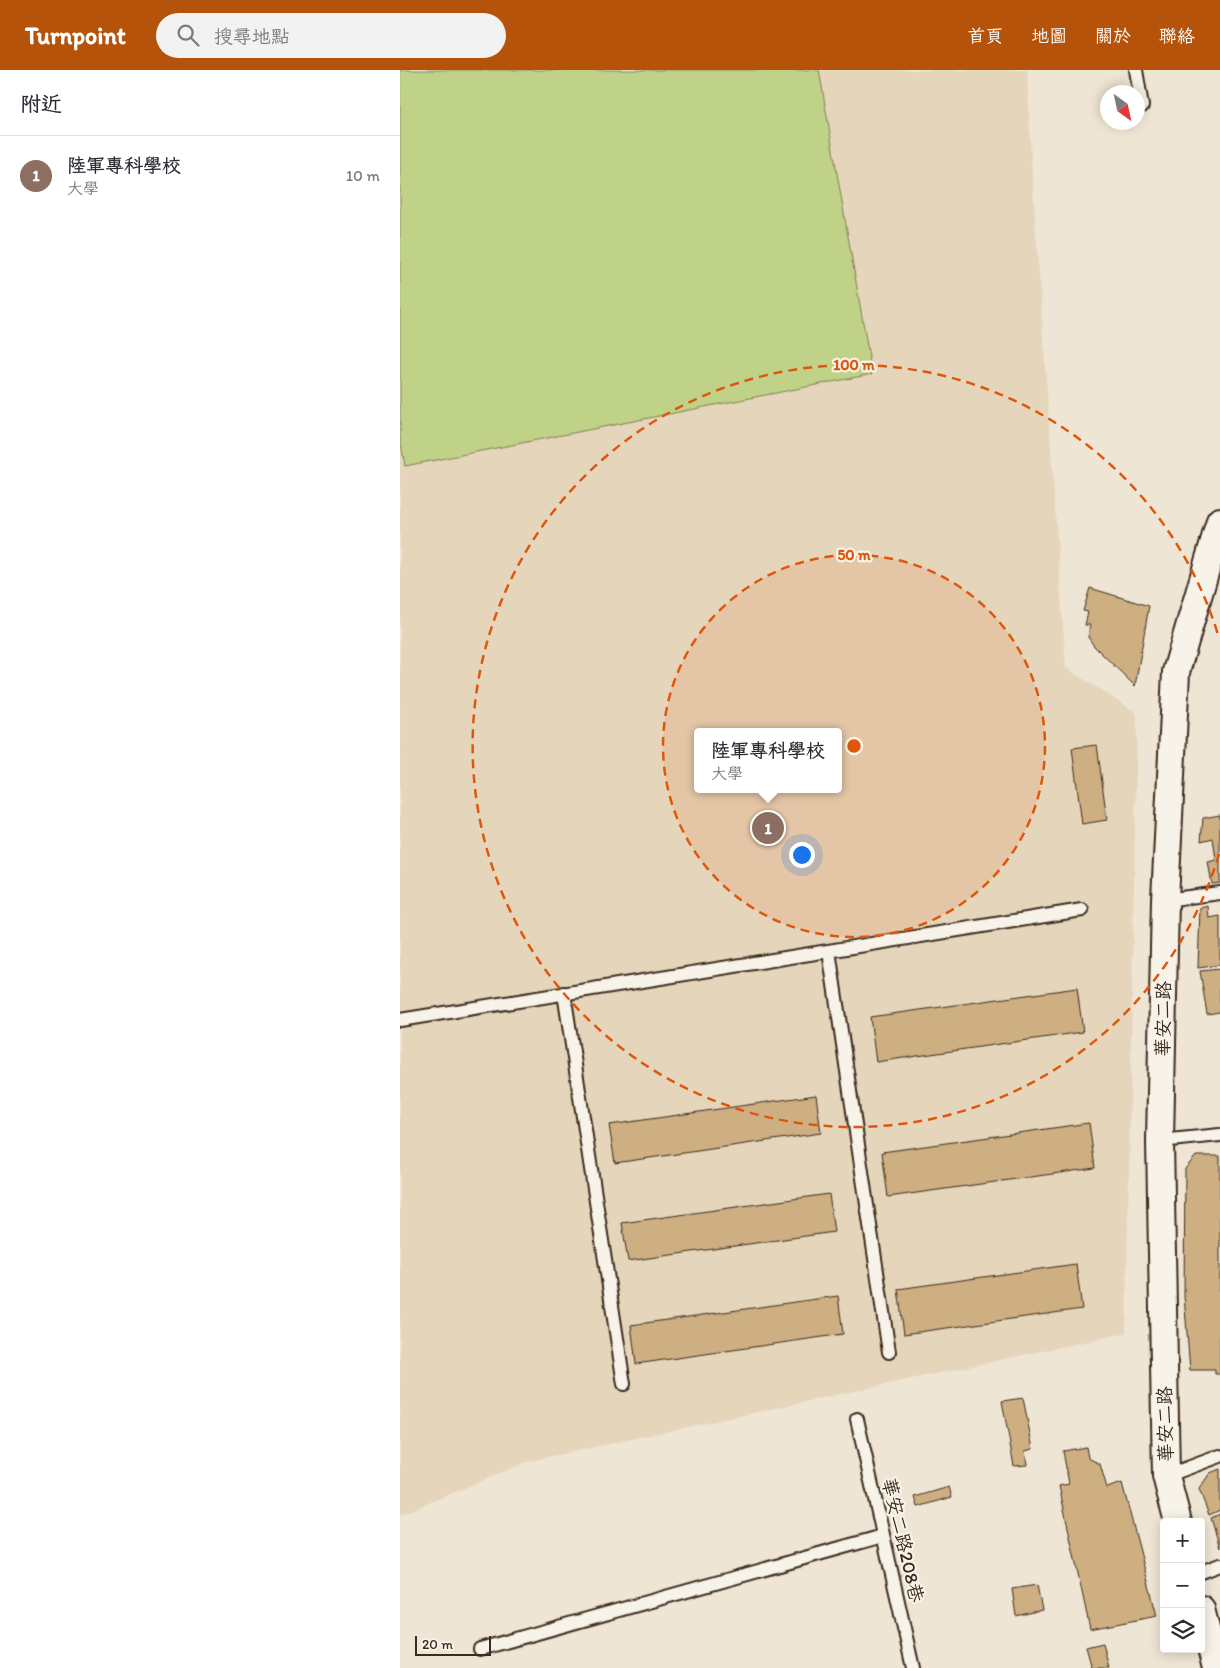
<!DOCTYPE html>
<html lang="zh-TW">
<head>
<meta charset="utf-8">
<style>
	body { margin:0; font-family:Itim,"LXGW WenKai TC",sans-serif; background:#f2f2f3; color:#2b2b33 }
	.controls { position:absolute; right:15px; bottom:15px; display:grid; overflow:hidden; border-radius:5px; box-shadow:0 2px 12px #0003 }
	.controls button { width:45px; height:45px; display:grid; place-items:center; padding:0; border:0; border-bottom:1px solid #e1e1e2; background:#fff; color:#2b2b33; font:25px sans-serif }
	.compass { position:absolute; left:700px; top:15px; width:45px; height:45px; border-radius:50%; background:#fff; box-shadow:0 2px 12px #0003; rotate:147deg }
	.scale { position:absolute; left:15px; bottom:12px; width:76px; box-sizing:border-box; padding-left:5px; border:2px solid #3b2a1e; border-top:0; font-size:14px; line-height:18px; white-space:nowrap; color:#3b2a1e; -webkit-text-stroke:4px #f7f3e8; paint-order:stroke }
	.you { position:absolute; left:401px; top:784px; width:18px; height:18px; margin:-12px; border:4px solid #fff; border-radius:50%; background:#1a73e8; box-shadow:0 0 0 8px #1a73e833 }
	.badge { display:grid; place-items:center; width:32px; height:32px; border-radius:50%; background:#b45309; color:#fff; font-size:16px; font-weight:700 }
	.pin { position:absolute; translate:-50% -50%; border:2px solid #fff; box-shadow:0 1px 5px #0006 }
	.popup { position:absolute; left:294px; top:658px; width:148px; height:65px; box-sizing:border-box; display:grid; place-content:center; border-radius:5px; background:#fff; filter:drop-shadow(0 1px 4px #0005); font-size:16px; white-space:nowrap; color:#7c7c81 }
	.popup b { font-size:19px; color:#2b2b33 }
	.popup::after { content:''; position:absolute; left:50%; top:100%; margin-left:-10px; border:10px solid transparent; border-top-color:#fff }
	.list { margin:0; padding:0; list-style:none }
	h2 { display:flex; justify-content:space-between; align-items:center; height:65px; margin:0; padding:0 20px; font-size:21px }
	h2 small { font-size:16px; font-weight:400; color:#7c7c81 }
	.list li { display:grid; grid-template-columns:32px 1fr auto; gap:15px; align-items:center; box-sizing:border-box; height:80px; padding:0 20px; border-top:1px solid #e1e1e2 }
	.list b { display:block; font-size:19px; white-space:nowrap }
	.list p { margin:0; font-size:16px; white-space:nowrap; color:#7c7c81 }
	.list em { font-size:16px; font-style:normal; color:#7c7c81 }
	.icon { flex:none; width:28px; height:28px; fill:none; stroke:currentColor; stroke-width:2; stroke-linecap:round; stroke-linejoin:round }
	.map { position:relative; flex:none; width:820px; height:1598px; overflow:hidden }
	header { display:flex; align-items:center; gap:30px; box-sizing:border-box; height:70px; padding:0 25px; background:#b45309; color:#fff }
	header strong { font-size:24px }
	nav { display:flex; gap:28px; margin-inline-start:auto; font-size:18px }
	.search { width:350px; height:45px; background:#f2f2f3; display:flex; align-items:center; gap:12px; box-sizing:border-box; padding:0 18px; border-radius:28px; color:#7c7c81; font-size:19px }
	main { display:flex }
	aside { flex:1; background:#fff }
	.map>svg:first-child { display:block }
	.built { fill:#e5d5bb; fill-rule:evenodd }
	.green { fill:#c0d287; stroke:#7e7e52 }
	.building { fill:#ceaf82; stroke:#3b2a1e }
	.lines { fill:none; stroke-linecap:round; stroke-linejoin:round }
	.service-casing { stroke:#3b2a1e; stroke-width:16 }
	.minor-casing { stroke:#3b2a1e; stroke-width:30 }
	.service { stroke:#f7f3e8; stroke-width:12 }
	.minor { stroke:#f7f3e8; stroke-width:26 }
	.ring { fill:none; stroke:#df570d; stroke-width:2.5; stroke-dasharray:9 6 }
	.labels { text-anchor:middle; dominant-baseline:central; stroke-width:4.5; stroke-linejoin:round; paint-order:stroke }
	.street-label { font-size:19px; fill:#3b2a1e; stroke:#f7f3e8 }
	.centre { fill:#df570d; stroke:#f7f3e8; stroke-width:2.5 }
	.ring-label { font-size:15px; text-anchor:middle; font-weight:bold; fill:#df570d; stroke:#f7f3e8; stroke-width:4.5; stroke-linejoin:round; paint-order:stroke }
</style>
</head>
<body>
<header>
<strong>Turnpoint</strong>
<div class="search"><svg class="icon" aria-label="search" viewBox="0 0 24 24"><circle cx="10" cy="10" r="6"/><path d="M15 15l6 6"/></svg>搜尋地點</div>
<nav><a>首頁</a><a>地圖</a><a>關於</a><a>聯絡</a></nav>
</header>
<main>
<aside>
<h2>附近<small></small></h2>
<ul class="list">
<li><span class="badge" style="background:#8d6e63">1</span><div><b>陸軍專科學校</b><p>大學</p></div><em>10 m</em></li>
</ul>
</aside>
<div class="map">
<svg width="820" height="1598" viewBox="0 0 820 1598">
	<rect width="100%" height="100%" fill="#efe5d4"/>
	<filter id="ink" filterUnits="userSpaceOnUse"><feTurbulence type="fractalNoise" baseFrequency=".02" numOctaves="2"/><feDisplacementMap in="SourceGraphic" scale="10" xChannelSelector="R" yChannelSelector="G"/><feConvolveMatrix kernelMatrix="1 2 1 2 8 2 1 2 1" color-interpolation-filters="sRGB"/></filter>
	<g filter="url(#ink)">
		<path class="built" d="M0 0H627L631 90 666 598 737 643 726 1263 129 1391 0 1445ZM298 662H438V719H298Z"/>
		<path class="green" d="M0 0H419L472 304 5 396 0 368Z"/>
		<path class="building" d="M690 518 749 536 735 616 694 576 688 567 690 555H685L688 542 683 541Z
			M697 675 707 750 682 754 672 678Z
			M820 745V813L812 814 808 792 816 790 813 768 801 771 803 748Z
			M808 836 809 848 820 846V895L798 898 800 838Z
			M820 899V942L807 944 800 901Z
			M677 918 683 962 476 992 470 947Z
			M416 1025 421 1063 215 1093 209 1055Z
			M689 1053 695 1098 488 1127 482 1082Z
			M796 1086H820V1304H815V1300H790L784 1226 785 1099Z
			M429 1124 434 1162 228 1191 222 1153Z
			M676 1194 682 1239 504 1264 498 1219Z
			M438 1226 443 1264 236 1294 231 1255Z
			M623 1328 633 1379 625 1381 627 1395 614 1396 602 1331Z
			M686 1377 688 1388 700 1394 707 1418 722 1413 757 1546 690 1559 659 1416 669 1414 663 1381Z
			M820 1399V1440L809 1445 799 1419 810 1403Z
			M549 1417 552 1427 518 1437 515 1427Z
			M820 1444V1478L811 1448Z
			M637 1515 642 1540 616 1546 612 1519Z
			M703 1573 709 1598H692L686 1577Z"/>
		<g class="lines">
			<defs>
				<path id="service" d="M736 0 742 36
					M765 830 820 823
					M429 881 489 1282
					M164 923 224 1314
					M0 950 682 840
					M760 1071 820 1065
					M457 1349 513 1598
					M766 1406 820 1386
					M801 1502 820 1495
					M80 1579 483 1466"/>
				<path id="minor" d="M778 1452 766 1406 760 1071 765 830 776 602 820 451
					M801 1539 816 1598"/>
			</defs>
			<use href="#service" class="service-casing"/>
			<use href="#minor" class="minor-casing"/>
			<use href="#service" class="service"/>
			<use href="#minor" class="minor"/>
		</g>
	</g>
	<circle cx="454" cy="676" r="191" fill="#df570d" fill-opacity=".12"/>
	<g class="ring">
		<circle cx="454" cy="676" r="191"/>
		<path d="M819 784A381 381 0 1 1 819 568"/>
	</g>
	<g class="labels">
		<g class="street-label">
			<text transform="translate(763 949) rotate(-89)">華安二路</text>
			<text transform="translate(765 1354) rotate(-91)">華安二路</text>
			<text transform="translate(503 1470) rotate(77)">華安二路208巷</text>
		</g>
	</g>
	<circle cx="454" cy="676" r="8" class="centre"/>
	<g class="ring-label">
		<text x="454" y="300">100 m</text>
		<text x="454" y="490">50 m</text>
	</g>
</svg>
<div class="controls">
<button>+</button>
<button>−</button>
<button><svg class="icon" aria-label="layers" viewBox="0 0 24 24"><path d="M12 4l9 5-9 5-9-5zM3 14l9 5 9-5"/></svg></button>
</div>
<svg class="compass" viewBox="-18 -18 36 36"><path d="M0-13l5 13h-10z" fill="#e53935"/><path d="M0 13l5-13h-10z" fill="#7c7c81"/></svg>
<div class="scale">20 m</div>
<div class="you"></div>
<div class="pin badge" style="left:368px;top:758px;background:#8d6e63">1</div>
<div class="popup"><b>陸軍專科學校</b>大學</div>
</div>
</main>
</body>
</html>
